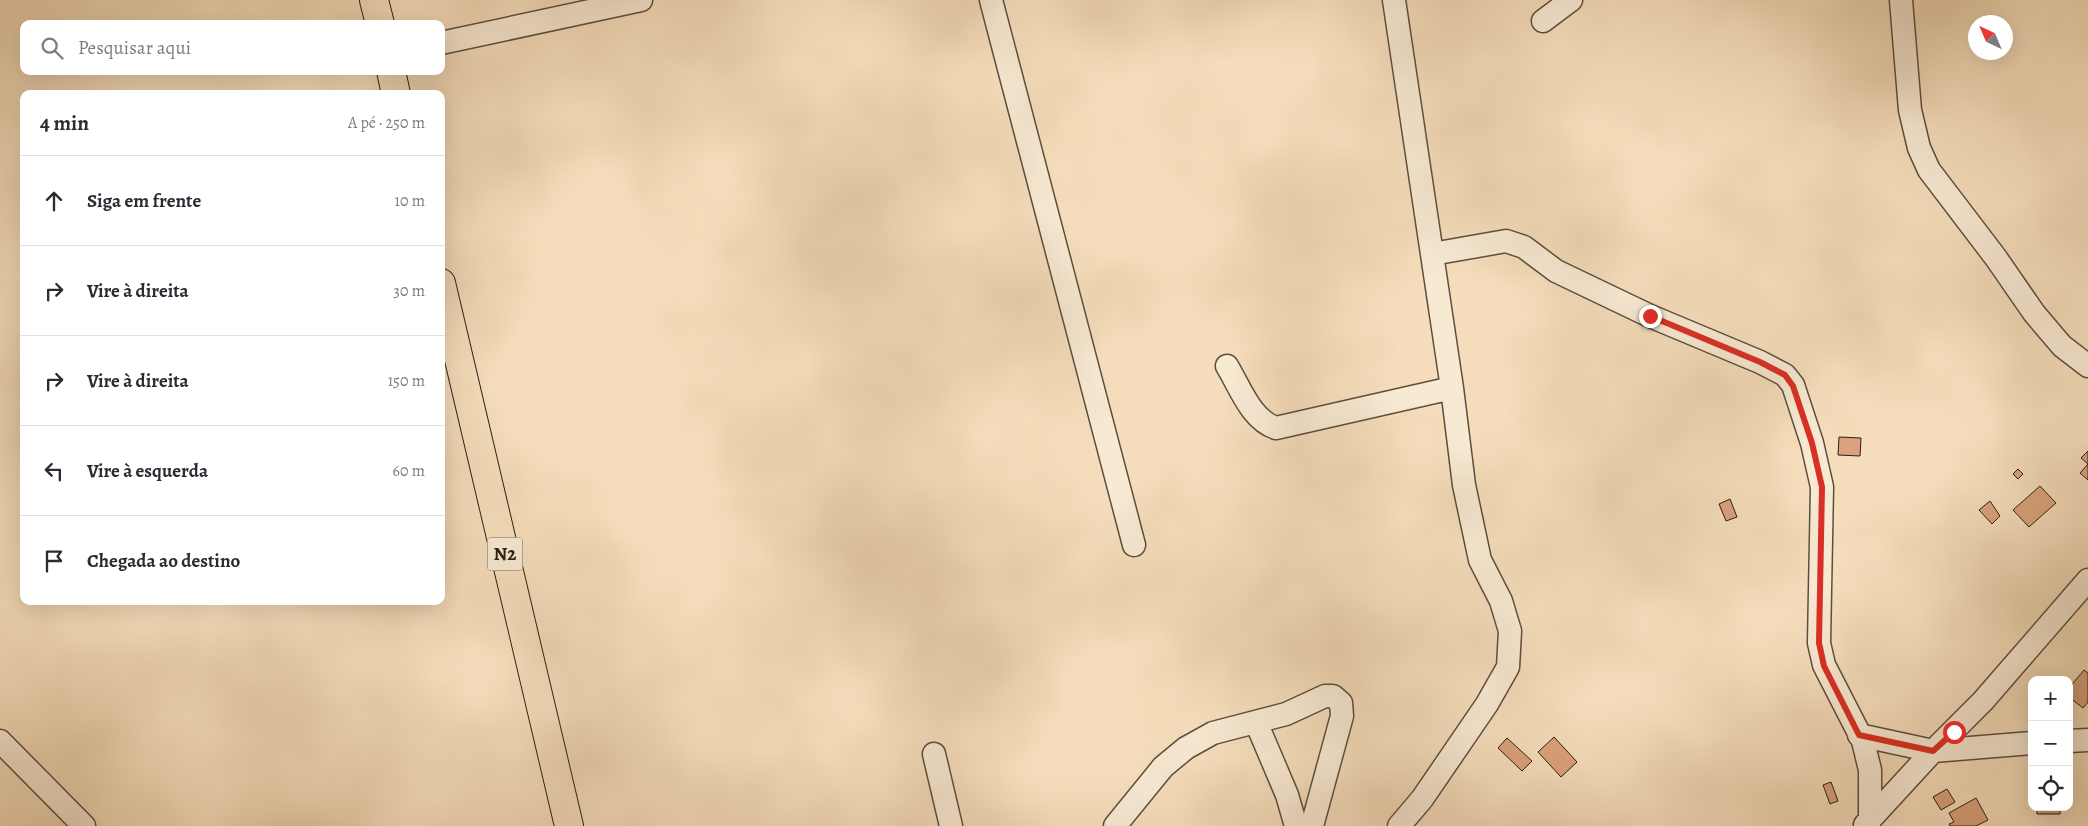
<!DOCTYPE html>
<html lang="pt">
<head>
<meta charset="utf-8">
<style>
	body { margin:0; font-family:Alegreya,serif; background:#f2f2f3; color:#2b2b33 }
	.controls { position:absolute; right:15px; bottom:15px; display:grid; overflow:hidden; border-radius:10px; box-shadow:0 5px 20px #0002 }
	.controls button { width:45px; height:45px; display:grid; place-items:center; padding:0; border:0; border-bottom:1px solid #e1e1e2; background:#fff; color:#2b2b33; font:25px sans-serif }
	.compass { position:absolute; left:1968px; top:15px; width:45px; height:45px; border-radius:50%; background:#fff; box-shadow:0 5px 20px #0002; rotate:316deg }
	.stop { position:absolute; width:15px; height:15px; margin:-11px; border:4px solid #d93025; border-radius:50%; background:#fff }
	.stop.end { background:#d93025; border-color:#fff; box-shadow:0 1px 5px #0008 }
	.list { margin:0; padding:0; list-style:none }
	h2 { display:flex; justify-content:space-between; align-items:center; height:65px; margin:0; padding:0 20px; font-size:21px }
	h2 small { font-size:16px; font-weight:400; color:#7c7c81 }
	.list li { display:grid; grid-template-columns:32px 1fr auto; gap:15px; align-items:center; box-sizing:border-box; height:90px; padding:0 20px; border-top:1px solid #e1e1e2 }
	.list b { display:block; font-size:19px; white-space:nowrap }
	.list em { font-size:16px; font-style:normal; color:#7c7c81 }
	.icon { flex:none; width:28px; height:28px; fill:none; stroke:currentColor; stroke-width:2; stroke-linecap:round; stroke-linejoin:round }
	.map { position:relative; flex:none; width:2088px; height:826px; overflow:hidden }
	.search { position:absolute; background:#fff; box-shadow:0 5px 20px #0002; left:20px; top:20px; width:425px; height:55px; display:flex; align-items:center; gap:12px; box-sizing:border-box; padding:0 18px; border-radius:10px; color:#7c7c81; font-size:19px }
	.panel { position:absolute; background:#fff; box-shadow:0 5px 20px #0002; left:20px; top:90px; width:425px; height:515px; border-radius:10px }
	.map>svg:first-child { display:block }
	.building { fill:#daa27c; stroke:#291f16 }
	.lines { fill:none; stroke-linecap:round; stroke-linejoin:round }
	.minor-casing { stroke:#5c4e3f; stroke-width:25 }
	.major-casing { stroke:#291f16; stroke-width:30 }
	.minor { stroke:#f8e9d3; stroke-width:22 }
	.major { stroke:#f5ddbb; stroke-width:28 }
	.route { stroke:#d93025; stroke-width:6 }
	.labels { text-anchor:middle; dominant-baseline:central; stroke-width:4; stroke-linejoin:round; paint-order:stroke }
	.shield { fill:#f8e9d3; stroke:#675c4f; stroke-width:1 }
	.shield-label { font-size:19px; font-weight:bold; fill:#291f16 }
</style>
</head>
<body>
<div class="map">
<svg width="2088" height="826" viewBox="0 0 2088 826">
	<rect width="100%" height="100%" fill="#f5ddbb"/>
	<filter id="stains"><feTurbulence type="fractalNoise" baseFrequency=".004" numOctaves="4"/><feColorMatrix values="0 0 0 0 .2 0 0 0 0 .09 0 0 0 0 .02 0 0 0 .5 -.17"/></filter>
	<radialGradient id="worn" r=".72"><stop offset=".6" stop-color="#630" stop-opacity="0"/><stop offset="1" stop-color="#630" stop-opacity=".3"/></radialGradient>
	<path class="building" d="M1839 437 1861 438 1860 456 1838 455Z
		M2088 451V464L2081 458Z
		M2088 464V480L2080 473Z
		M2018 469 2023 474 2018 479 2013 474Z
		M2040 486 2056 503 2029 527 2013 510Z
		M1730 499 1737 517 1726 521 1719 504Z
		M1990 501 2000 516 1992 524 1979 510Z
		M2084 670 2088 673V702L2083 708 2069 697V688Z
		M1554 737 1577 762 1561 777 1538 752Z
		M1507 738 1532 761 1522 771 1498 748Z
		M1831 782 1838 801 1830 804 1823 785Z
		M1947 789 1955 802 1941 810 1933 797Z
		M1976 798 1988 820 1976 826H1950L1949 824 1954 822 1949 813Z
		M2037 807H2060V814H2037Z"/>
	<g class="lines">
		<defs>
			<path id="minor" d="M991 0 1134 545
				M1394 0 1452 388 1464 485 1480 560 1501 601 1510 631 1508 667 1487 704 1422 799 1399 826
				M1901 0 1910 110 1919 148 1929 170 1996 258 2034 313 2062 346 2088 366
				M1543 21 1571 0
				M441 43 641 0
				M1432 254 1506 241 1524 247 1556 271 1650 316 1760 362 1785 375 1793 385 1812 443 1822 487 1819 643 1824 665 1863 741 1870 770V820L1868 826
				M1227 366C1240 387 1251 420 1276 428L1452 388
				M1256 722 1287 795 1296 826
				M1859 735 1933 751 2032 743
				M0 741 84 826
				M2069 741 2088 740
				M934 754 951 826
				M1865 825 1933 751 1983 701 2088 580
				M1115 826 1163 767 1186 748 1213 733 1286 714 1325 696H1333L1341 703 1342 716 1312 826"/>
			<path id="major" d="M374 0 380 24
				M391 71 396 94
				M441 283 569 826"/>
		</defs>
		<use href="#minor" class="minor-casing"/>
		<use href="#major" class="major-casing"/>
		<use href="#minor" class="minor"/>
		<use href="#major" class="major"/>
	</g>
	<g class="lines">
		<path class="route" d="M1650 316 1760 362 1785 375 1793 386 1812 443 1822 487 1819 643 1824 666 1859 735 1933 751 1954 732"/>
	</g>
	<g class="labels">
		<rect class="shield" x="487.5" y="537.5" width="35" height="33" rx="4"/>
		<g class="shield-label">
			<text x="505" y="554">N2</text>
		</g>
	</g>
	<rect width="100%" height="100%" filter="url(#stains)"/>
	<rect width="100%" height="100%" fill="url(#worn)"/>
</svg>
<div class="controls">
<button>+</button>
<button>−</button>
<button><svg class="icon" aria-label="locate" viewBox="0 0 24 24"><circle cx="12" cy="12" r="6"/><path d="M12 2v4M12 18v4M2 12h4M18 12h4"/></svg></button>
</div>
<svg class="compass" viewBox="-18 -18 36 36"><path d="M0-13l5 13h-10z" fill="#e53935"/><path d="M0 13l5-13h-10z" fill="#7c7c81"/></svg>
<div class="stop" style="left:1954px;top:732px"></div>
<div class="stop end" style="left:1650px;top:316px"></div>
<div class="search"><svg class="icon" aria-label="search" viewBox="0 0 24 24"><circle cx="10" cy="10" r="6"/><path d="M15 15l6 6"/></svg>Pesquisar aqui</div>
<section class="panel">
<h2>4 min<small>A pé · 250 m</small></h2>
<ul class="list">
<li><svg class="icon" aria-label="ahead" viewBox="0 0 24 24"><path d="M12 20V5M6 11l6-6 6 6"/></svg><div><b>Siga em frente</b></div><em>10 m</em></li>
<li><svg class="icon" aria-label="right" viewBox="0 0 24 24"><path d="M7 20v-9h11M14 6l5 5-5 5"/></svg><div><b>Vire à direita</b></div><em>30 m</em></li>
<li><svg class="icon" aria-label="right" viewBox="0 0 24 24"><path d="M7 20v-9h11M14 6l5 5-5 5"/></svg><div><b>Vire à direita</b></div><em>150 m</em></li>
<li><svg class="icon" aria-label="left" viewBox="0 0 24 24"><path d="M17 20v-9H6M10 6l-5 5 5 5"/></svg><div><b>Vire à esquerda</b></div><em>60 m</em></li>
<li><svg class="icon" aria-label="arrive" viewBox="0 0 24 24"><path d="M6 21V4h12l-3 4 3 4H6"/></svg><div><b>Chegada ao destino</b></div></li>
</ul>
</section>
</div>
</body>
</html>
